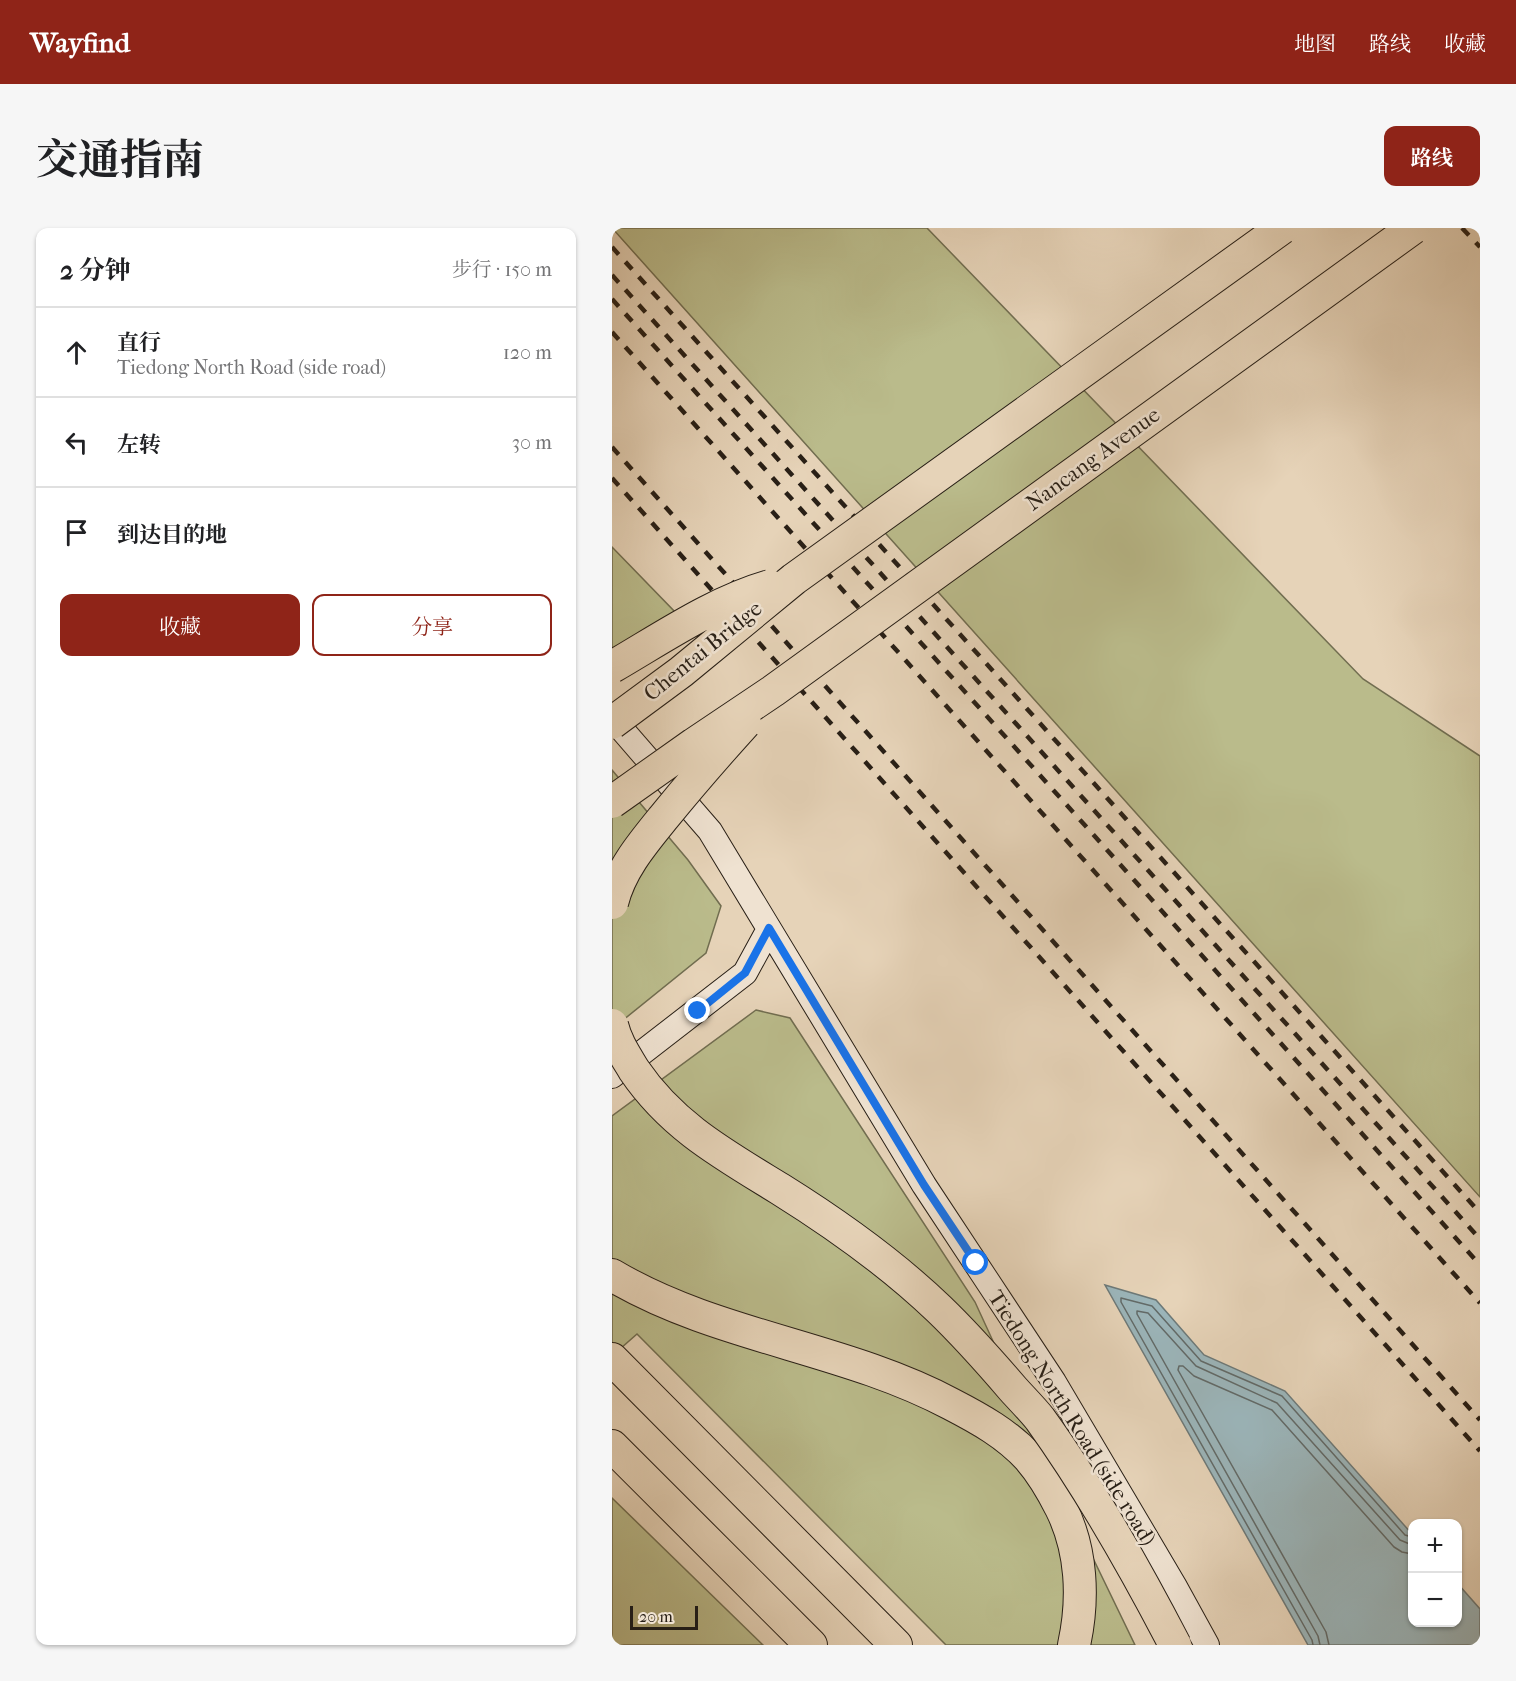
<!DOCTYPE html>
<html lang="zh">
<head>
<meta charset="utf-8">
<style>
	body { margin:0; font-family:"IM FELL French Canon","Noto Serif SC",serif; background:#f6f6f6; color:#202124 }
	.controls { position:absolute; right:18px; bottom:18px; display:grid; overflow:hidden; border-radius:12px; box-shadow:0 2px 4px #0004 }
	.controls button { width:54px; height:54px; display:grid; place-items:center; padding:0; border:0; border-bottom:2px solid #e0e0e0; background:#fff; color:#202124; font:30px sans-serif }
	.scale { position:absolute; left:18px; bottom:15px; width:68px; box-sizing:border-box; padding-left:6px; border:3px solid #281f16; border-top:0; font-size:16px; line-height:21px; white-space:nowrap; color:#281f16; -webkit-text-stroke:4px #efe2d1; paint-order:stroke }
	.stop { position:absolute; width:18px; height:18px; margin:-14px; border:4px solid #1a73e8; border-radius:50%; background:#fff }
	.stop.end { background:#1a73e8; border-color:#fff; box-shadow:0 2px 6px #0008 }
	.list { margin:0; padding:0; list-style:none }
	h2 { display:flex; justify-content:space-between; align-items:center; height:78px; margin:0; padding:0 24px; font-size:26px }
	h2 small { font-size:20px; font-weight:400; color:#757577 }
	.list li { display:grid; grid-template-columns:39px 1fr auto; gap:18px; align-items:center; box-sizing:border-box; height:90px; padding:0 24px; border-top:2px solid #e0e0e0 }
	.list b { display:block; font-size:22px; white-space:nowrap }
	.list p { margin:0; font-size:20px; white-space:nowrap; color:#757577 }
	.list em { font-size:20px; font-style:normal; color:#757577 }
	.actions { display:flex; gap:12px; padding:18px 24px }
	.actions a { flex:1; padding:14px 0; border:2px solid #8f2418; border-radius:12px; text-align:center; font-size:21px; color:#8f2418 }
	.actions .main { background:#8f2418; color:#fff }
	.icon { flex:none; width:33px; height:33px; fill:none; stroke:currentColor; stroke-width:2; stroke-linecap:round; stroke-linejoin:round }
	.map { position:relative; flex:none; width:868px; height:1417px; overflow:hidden; border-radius:12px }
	header { display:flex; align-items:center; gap:36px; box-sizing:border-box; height:84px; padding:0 30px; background:#8f2418; color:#fff }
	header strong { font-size:28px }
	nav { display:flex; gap:33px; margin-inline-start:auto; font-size:21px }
	.intro { display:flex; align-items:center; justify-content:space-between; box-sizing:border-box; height:144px; padding:0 36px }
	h1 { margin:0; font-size:42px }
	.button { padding:15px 27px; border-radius:12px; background:#8f2418; color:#fff; font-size:21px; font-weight:700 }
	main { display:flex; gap:36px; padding:0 36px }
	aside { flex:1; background:#fff; border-radius:12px; box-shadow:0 2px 4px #0004 }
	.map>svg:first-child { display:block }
	.green { fill:#babb8b; stroke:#716d50; stroke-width:1.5 }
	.water { fill:#9bb5ba; stroke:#6d7978; stroke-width:1.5 }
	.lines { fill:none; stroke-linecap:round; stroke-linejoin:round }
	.shore { stroke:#626a68; stroke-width:1.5 }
	.secondary-casing { stroke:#281f16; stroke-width:26 }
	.highway-casing { stroke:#281f16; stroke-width:34 }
	.secondary { stroke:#efe2d1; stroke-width:24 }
	.highway { stroke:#e6d3b8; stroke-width:32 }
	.rail { stroke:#281f16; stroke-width:4.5; stroke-dasharray:10 10; stroke-linecap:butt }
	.highway-bridge-casing { stroke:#281f16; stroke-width:34; stroke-linecap:butt }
	.highway-bridge { stroke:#e6d3b8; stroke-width:32 }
	.route { stroke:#1a73e8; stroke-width:8 }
	.labels { text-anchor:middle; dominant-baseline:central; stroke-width:5; stroke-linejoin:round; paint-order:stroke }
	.street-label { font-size:22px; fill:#281f16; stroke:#efe2d1 }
</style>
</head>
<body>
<header>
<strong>Wayfind</strong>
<nav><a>地图</a><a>路线</a><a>收藏</a></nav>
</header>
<div class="intro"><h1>交通指南</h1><a class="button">路线</a></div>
<main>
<aside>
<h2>2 分钟<small>步行 · 150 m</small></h2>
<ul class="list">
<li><svg class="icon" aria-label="ahead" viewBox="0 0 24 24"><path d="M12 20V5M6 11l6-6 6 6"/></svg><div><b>直行</b><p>Tiedong North Road (side road)</p></div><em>120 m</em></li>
<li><svg class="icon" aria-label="left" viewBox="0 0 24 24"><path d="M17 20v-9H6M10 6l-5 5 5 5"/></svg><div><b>左转</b></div><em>30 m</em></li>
<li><svg class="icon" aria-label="arrive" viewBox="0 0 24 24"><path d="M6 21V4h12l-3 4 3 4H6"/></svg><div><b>到达目的地</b></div></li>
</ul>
<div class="actions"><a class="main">收藏</a><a>分享</a></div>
</aside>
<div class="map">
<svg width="868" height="1417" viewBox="0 0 868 1417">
	<rect width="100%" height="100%" fill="#e6d3b8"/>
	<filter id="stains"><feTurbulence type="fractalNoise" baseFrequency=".00333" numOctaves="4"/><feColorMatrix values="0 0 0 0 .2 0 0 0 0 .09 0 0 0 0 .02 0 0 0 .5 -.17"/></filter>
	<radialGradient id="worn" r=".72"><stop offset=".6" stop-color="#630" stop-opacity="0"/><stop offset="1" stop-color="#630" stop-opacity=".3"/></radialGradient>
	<path class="green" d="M0 0H315L751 451 868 528V969Z
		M0 319 63 384 0 426Z
		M0 542 76 632 109 678 94 725 0 801Z
		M144 782 178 790 363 1074 478 1324 523 1417H334L25 1106 0 1128V888Z
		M0 1270 151 1417H0Z"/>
	<path class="water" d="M493 1057 544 1072 592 1127 673 1163 800 1306V1394H846V1356L868 1381V1417H696Z"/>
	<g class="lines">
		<path class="shore" d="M701 1417 700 1412 509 1074V1070L540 1078 589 1133 670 1168 793 1307 800 1309
			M708 1417 706 1408 525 1086V1083L536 1085 584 1138 665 1175 788 1312 800 1317
			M717 1417 714 1404 566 1142 567 1138H571L582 1148 660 1182 782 1319 790 1324 800 1326"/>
		<defs>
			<path id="secondary" d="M0 490 98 603 312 957 442 1154 562 1357 595 1417
				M0 848 133 745 157 701"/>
			<path id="highway" d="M0 1047C104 1109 232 1119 339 1176 368 1191 395 1206 417 1230 430 1245 440 1262 449 1280 470 1322 472 1371 462 1417
				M0 1131 284 1417
				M0 1218 199 1417"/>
		</defs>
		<use href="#secondary" class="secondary-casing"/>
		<use href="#highway" class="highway-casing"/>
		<use href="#secondary" class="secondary"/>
		<use href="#highway" class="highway"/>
		<path class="rail" d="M850 0 868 19
			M0 19 868 985
			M0 47 868 1011
			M0 71 868 1037
			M0 104 868 1075
			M0 219 868 1192
			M0 250 868 1223"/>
		<defs>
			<path id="highway-bridge" d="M0 439C50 410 102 374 158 358
				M0 495 69 444 182 351 670 0
				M0 574 82 516 161 463 801 0
				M0 675C8 642 30 616 52 589 78 557 105 526 133 495
				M0 797C4 814 13 827 22 842 60 898 111 926 168 961 224 996 279 1035 327 1081 353 1106 377 1133 401 1161 410 1171 420 1181 428 1191 479 1262 523 1340 563 1417"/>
		</defs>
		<use href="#highway-bridge" class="highway-bridge-casing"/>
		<use href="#highway-bridge" class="highway-bridge"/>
	</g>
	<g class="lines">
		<path class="route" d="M86 783 133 745 157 700 312 957 364 1035"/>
	</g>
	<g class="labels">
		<g class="street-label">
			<text transform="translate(481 231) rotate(-36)">Nancang Avenue</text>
			<text transform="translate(91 423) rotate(-39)">Chentai Bridge</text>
			<text transform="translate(460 1190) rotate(58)">Tiedong North Road (side road)</text>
		</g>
	</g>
	<rect width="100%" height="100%" filter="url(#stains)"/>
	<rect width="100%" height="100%" fill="url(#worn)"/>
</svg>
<div class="controls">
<button>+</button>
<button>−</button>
</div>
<div class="scale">20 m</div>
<div class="stop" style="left:364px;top:1035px"></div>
<div class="stop end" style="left:86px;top:783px"></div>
</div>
</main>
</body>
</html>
